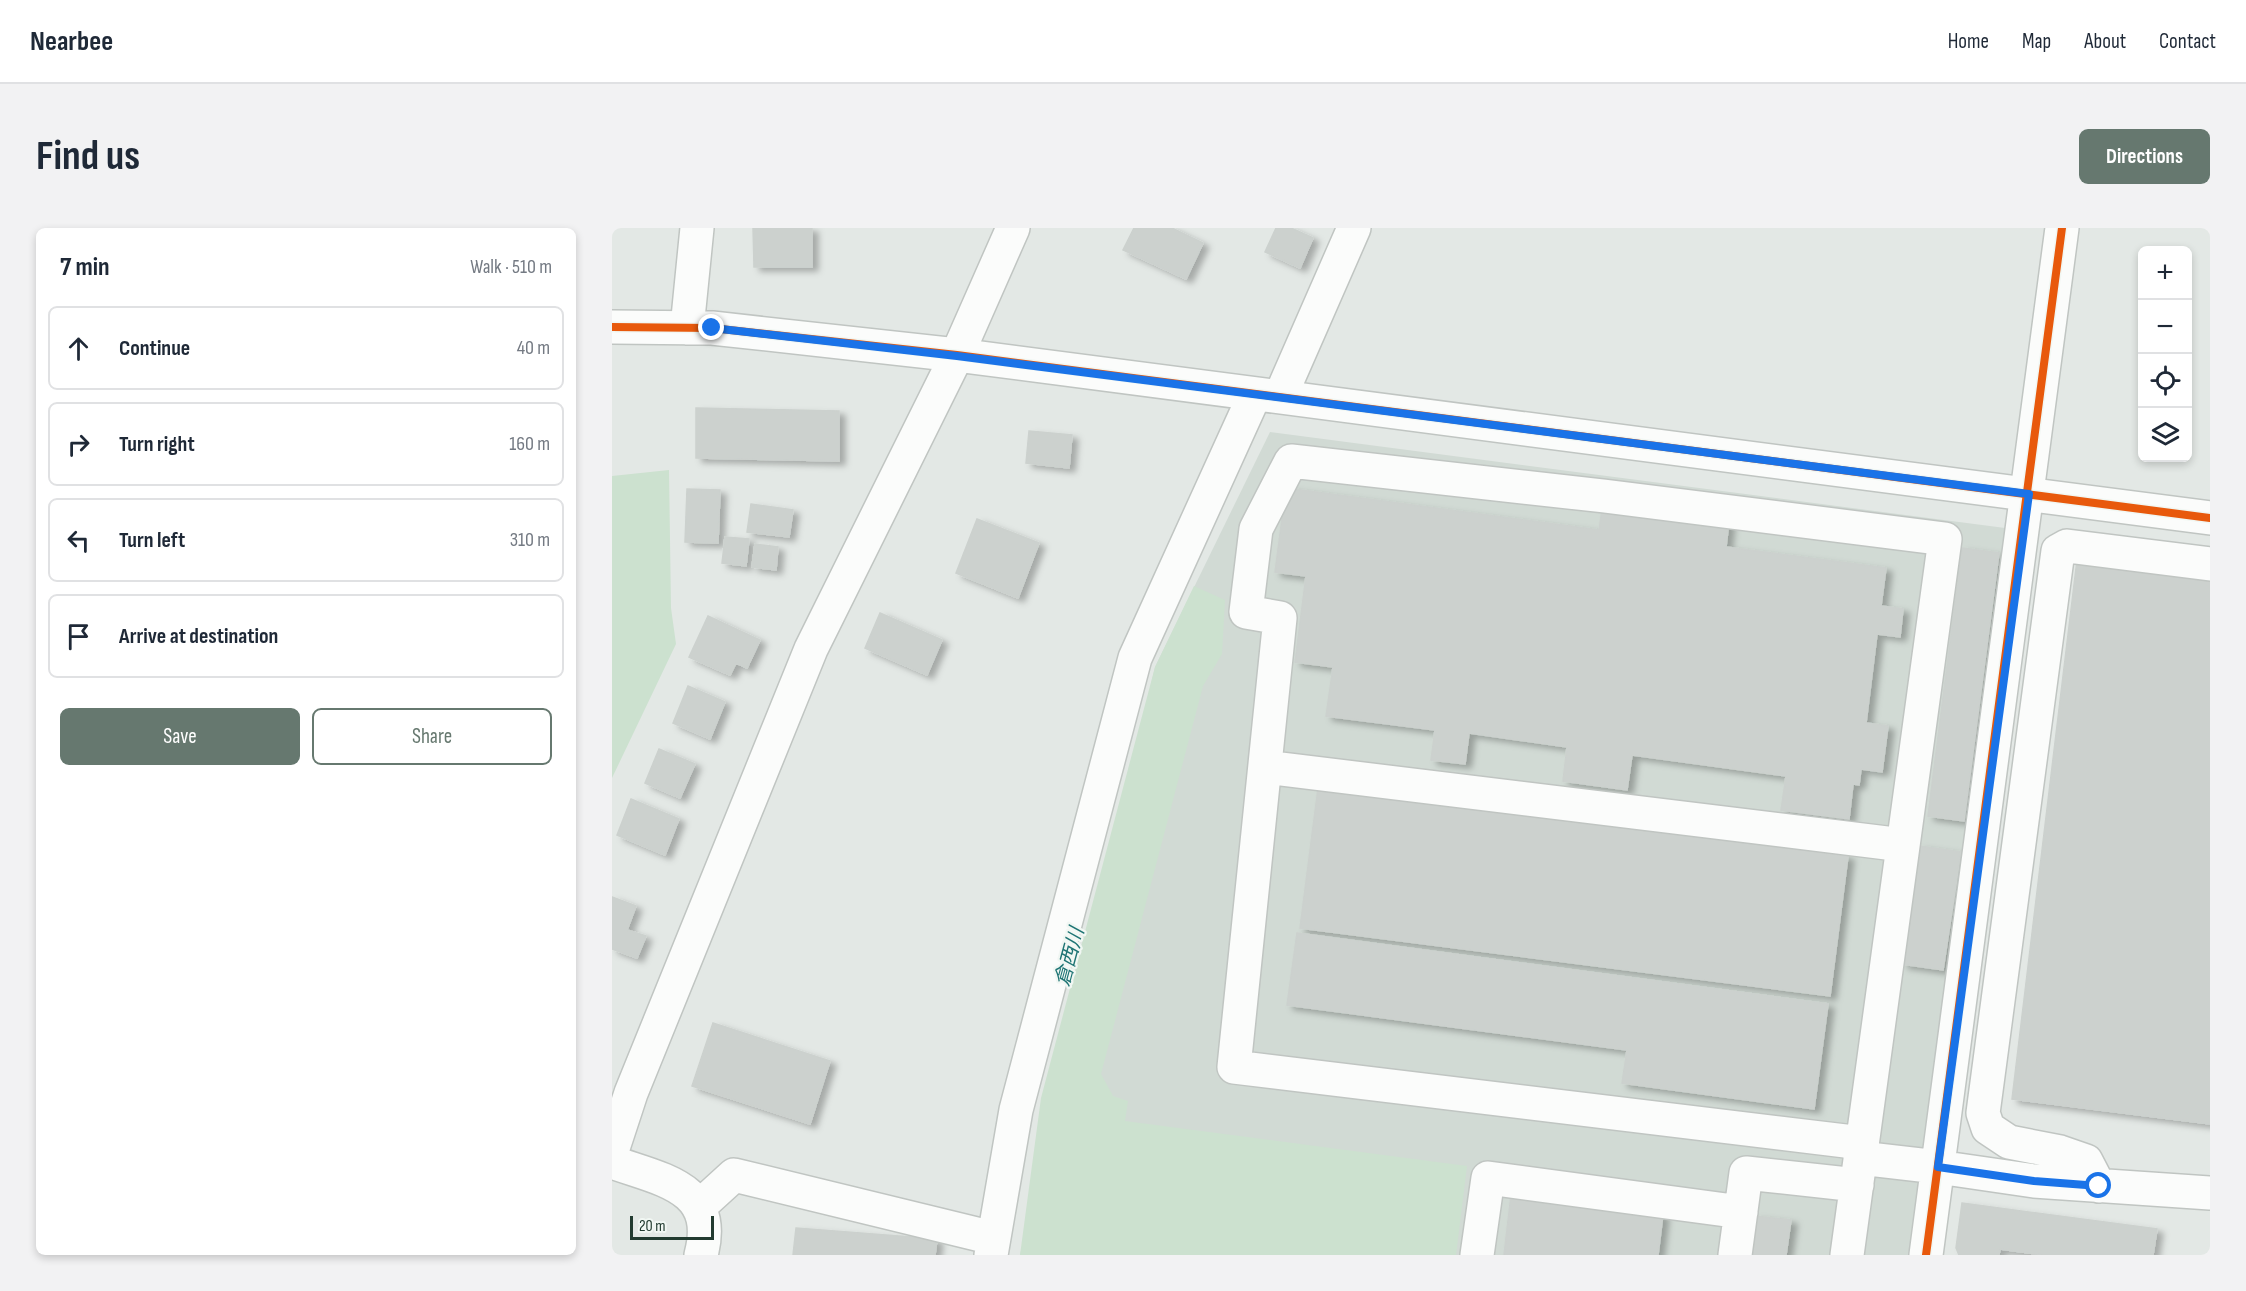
<!DOCTYPE html>
<html lang="en">
<head>
<meta charset="utf-8">
<style>
	body { margin:0; font-family:"Sofia Sans Condensed","Noto Sans JP",sans-serif; background:#f2f2f3; color:#1f2937 }
	.controls { position:absolute; right:18px; top:18px; display:grid; overflow:hidden; border-radius:9px; box-shadow:0 3px 9px #0003 }
	.controls button { width:54px; height:54px; display:grid; place-items:center; padding:0; border:0; border-bottom:2px solid #e0e1e3; background:#fff; color:#1f2937; font:30px sans-serif }
	.scale { position:absolute; left:18px; bottom:15px; width:84px; box-sizing:border-box; padding-left:6px; border:3px solid #223b30; border-top:0; font-size:16px; line-height:21px; white-space:nowrap; color:#223b30; -webkit-text-stroke:4px #f1f7f3; paint-order:stroke }
	.stop { position:absolute; width:18px; height:18px; margin:-14px; border:4px solid #1a73e8; border-radius:50%; background:#fff }
	.stop.end { background:#1a73e8; border-color:#fff; box-shadow:0 2px 6px #0008 }
	.list { margin:0; padding:0; list-style:none }
	h2 { display:flex; justify-content:space-between; align-items:center; height:78px; margin:0; padding:0 24px; font-size:26px }
	h2 small { font-size:20px; font-weight:400; color:#747a83 }
	.list li { display:grid; grid-template-columns:39px 1fr auto; gap:18px; align-items:center; box-sizing:border-box; height:84px; margin:0 12px 12px; padding:0 12px; border:2px solid #e0e1e3; border-radius:9px }
	.list b { display:block; font-size:22px; white-space:nowrap }
	.list em { font-size:20px; font-style:normal; color:#747a83 }
	.actions { display:flex; gap:12px; padding:18px 24px }
	.actions a { flex:1; padding:14px 0; border:2px solid #66786f; border-radius:9px; text-align:center; font-size:21px; color:#66786f }
	.actions .main { background:#66786f; color:#fff }
	.icon { flex:none; width:33px; height:33px; fill:none; stroke:currentColor; stroke-width:2; stroke-linecap:round; stroke-linejoin:round }
	.map { position:relative; flex:none; width:1598px; height:1027px; overflow:hidden; border-radius:9px }
	header { display:flex; align-items:center; gap:36px; box-sizing:border-box; height:84px; padding:0 30px; background:#fff; border-bottom:2px solid #e0e1e3 }
	header strong { font-size:28px }
	nav { display:flex; gap:33px; margin-inline-start:auto; font-size:21px }
	.intro { display:flex; align-items:center; justify-content:space-between; box-sizing:border-box; height:144px; padding:0 36px }
	h1 { margin:0; font-size:42px }
	.button { padding:15px 27px; border-radius:9px; background:#66786f; color:#fff; font-size:21px; font-weight:700 }
	main { display:flex; gap:36px; padding:0 36px }
	aside { flex:1; background:#fff; border-radius:9px; box-shadow:0 3px 9px #0003 }
	.map>svg:first-child { display:block }
	.built { fill:#d1dad4 }
	.green { fill:#cce1cf }
	.building { fill:#ccd1ce; stroke:#ccd1ce; stroke-width:1.5; filter:url(#shadow) }
	.lines { fill:none; stroke-linecap:round; stroke-linejoin:round }
	.minor-casing { stroke:#c0c5c2; stroke-width:36 }
	.minor { stroke:#fbfcfb; stroke-width:33 }
	.cycleway-casing { stroke:#f1f7f3; stroke-width:11 }
	.cycleway { stroke:#e8590c; stroke-width:8 }
	.route { stroke:#1a73e8; stroke-width:8 }
	.labels { text-anchor:middle; dominant-baseline:central; stroke-width:4.5; stroke-linejoin:round; paint-order:stroke }
	.water-label { font-size:20px; font-style:italic; fill:#1e7474; stroke:#f1f7f3 }
</style>
</head>
<body>
<header>
<strong>Nearbee</strong>
<nav><a>Home</a><a>Map</a><a>About</a><a>Contact</a></nav>
</header>
<div class="intro"><h1>Find us</h1><a class="button">Directions</a></div>
<main>
<aside>
<h2>7 min<small>Walk · 510 m</small></h2>
<ul class="list">
<li><svg class="icon" aria-label="ahead" viewBox="0 0 24 24"><path d="M12 20V5M6 11l6-6 6 6"/></svg><div><b>Continue</b></div><em>40 m</em></li>
<li><svg class="icon" aria-label="right" viewBox="0 0 24 24"><path d="M7 20v-9h11M14 6l5 5-5 5"/></svg><div><b>Turn right</b></div><em>160 m</em></li>
<li><svg class="icon" aria-label="left" viewBox="0 0 24 24"><path d="M17 20v-9H6M10 6l-5 5 5 5"/></svg><div><b>Turn left</b></div><em>310 m</em></li>
<li><svg class="icon" aria-label="arrive" viewBox="0 0 24 24"><path d="M6 21V4h12l-3 4 3 4H6"/></svg><div><b>Arrive at destination</b></div></li>
</ul>
<div class="actions"><a class="main">Save</a><a>Share</a></div>
</aside>
<div class="map">
<svg width="1598" height="1027" viewBox="0 0 1598 1027">
	<defs>
		<filter id="shadow"><feDropShadow dx="6" dy="4" stdDeviation="3" flood-color="#0004"/></filter>
	</defs>
	<rect width="100%" height="100%" fill="#e3e8e5"/>
	<path class="built" d="M658 204 1393 300 1298 1027H408L543 439Z"/>
	<path class="green" d="M57 242 59 380 64 416 0 550V248Z
		M582 358 613 372 610 426 591 458 489 846 501 868 516 873 513 893 855 938 844 1027H408L429 870 543 439Z"/>
	<path class="building" d="M141 0H200V39H142Z
		M522 0H560L591 15 574 51 511 22Z
		M664 0H679L701 10 688 40 653 24Z
		M84 180 227 183V233L84 230Z
		M417 203 460 207 457 240 414 235Z
		M674 260 987 302 992 268 1118 285 1114 319 1274 340 1269 378 1291 381 1288 409 1265 406 1254 495 1276 498 1270 544 1249 541 1247 557 1241 556 1237 591 1169 582 1174 548 1020 527 1015 562 951 553 955 519 857 505 853 536 819 532 823 502 714 488 721 439 683 434 694 348 663 344Z
		M75 261 108 262 106 315 73 314Z
		M139 276 181 282 177 309 135 304Z
		M365 291 427 315 406 370 344 345Z
		M113 309 137 311 134 338 110 335Z
		M143 316 166 319 164 342 140 339Z
		M1350 320 1387 325 1352 593 1316 588Z
		M1465 332 1598 348V896L1400 871Z
		M268 385 330 412 315 447 253 420Z
		M96 388 148 412 135 440 124 435 118 447 77 429Z
		M76 458 113 474 98 511 61 495Z
		M47 521 83 536 68 570 33 555Z
		M706 560 1236 628 1218 768 688 700Z
		M19 571 67 591 53 627 5 607Z
		M1307 618 1349 624 1331 742 1290 736Z
		M0 669 24 678 15 702 34 708 25 730 0 721Z
		M685 705 1216 776 1202 881 1010 855 1015 822 675 777Z
		M101 795 218 833 198 896 80 858Z
		M899 967 1051 986 1046 1027H892Z
		M1350 975 1545 1001 1541 1027H1431L1388 1021 1387 1027H1347L1344 1020Z
		M1143 988 1179 992 1174 1027H1138Z
		M184 1000 325 1011 323 1027H181Z"/>
	<g class="lines">
		<defs>
			<path id="minor" d="M0 99 100 100 345 127 1598 290
				M75 100 85 0
				M668 169 742 0
				M653 539 1291 617
				M0 923 19 865 199 421 345 127 401 0
				M1248 930 1326 939 1422 953 1598 965
				M0 934C50 952 107 959 89 1027
				M1487 958 1474 933 1448 924 1397 914 1376 900 1371 885 1446 323 1455 318 1598 336
				M88 978 122 947 381 1010
				M379 1027 404 882 523 430 643 166
				M865 1027 876 950 1129 984
				M1123 1027 1134 945 1245 957
				M1235 1027 1333 311 992 268 679 233 644 301 634 384 668 390 622 839 1250 915
				M1314 1027 1450 0"/>
		</defs>
		<use href="#minor" class="minor-casing"/>
		<use href="#minor" class="minor"/>
		<defs>
			<path id="cycleway" d="M0 99 100 100 345 127 1598 290
				M1314 1027 1450 0"/>
		</defs>
		<use href="#cycleway" class="cycleway-casing"/>
		<use href="#cycleway" class="cycleway"/>
	</g>
	<g class="lines">
		<path class="route" d="M100 100 345 128 1417 266 1326 939 1422 953 1487 958"/>
	</g>
	<g class="labels">
		<g class="water-label">
			<text transform="translate(458 729) rotate(-75)">倉西川</text>
		</g>
	</g>
</svg>
<div class="controls">
<button>+</button>
<button>−</button>
<button><svg class="icon" aria-label="locate" viewBox="0 0 24 24"><circle cx="12" cy="12" r="6"/><path d="M12 2v4M12 18v4M2 12h4M18 12h4"/></svg></button>
<button><svg class="icon" aria-label="layers" viewBox="0 0 24 24"><path d="M12 4l9 5-9 5-9-5zM3 14l9 5 9-5"/></svg></button>
</div>
<div class="scale">20 m</div>
<div class="stop" style="left:1487px;top:958px"></div>
<div class="stop end" style="left:100px;top:100px"></div>
</div>
</main>
</body>
</html>
